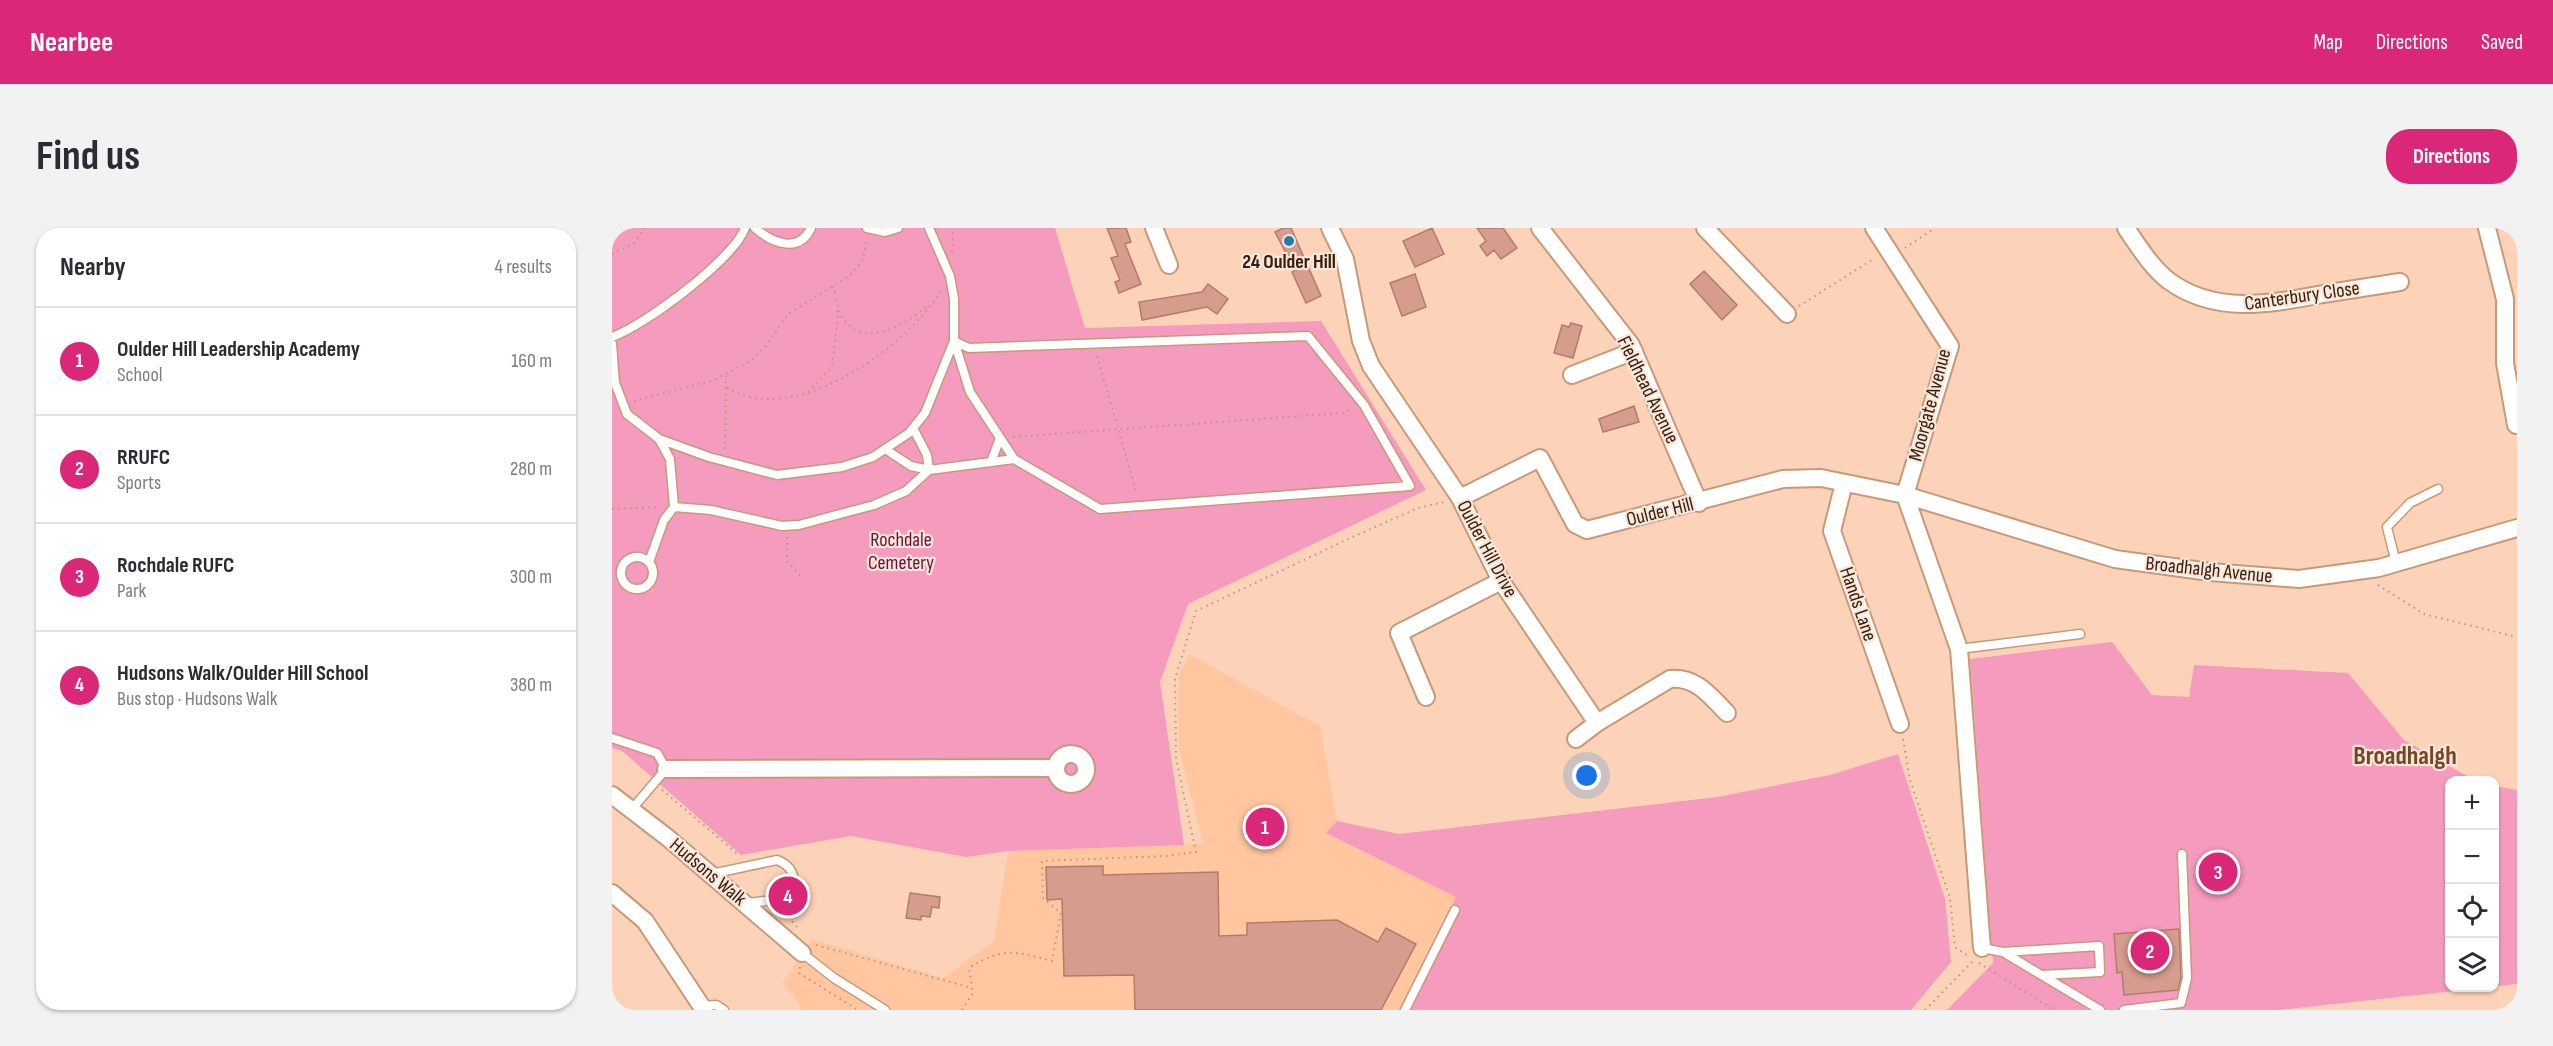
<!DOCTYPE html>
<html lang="en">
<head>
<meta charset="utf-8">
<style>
	body { margin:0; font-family:"Sofia Sans Condensed",sans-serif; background:#f2f2f3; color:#2b2b33 }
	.controls { position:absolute; right:18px; bottom:18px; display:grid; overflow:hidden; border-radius:12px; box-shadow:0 2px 4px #0004 }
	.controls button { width:54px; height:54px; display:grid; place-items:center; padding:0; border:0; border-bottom:2px solid #e1e1e2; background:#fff; color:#2b2b33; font:30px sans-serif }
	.you { position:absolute; left:975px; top:548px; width:21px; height:21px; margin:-15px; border:4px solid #fff; border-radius:50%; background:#1a73e8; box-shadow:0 0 0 9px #1a73e833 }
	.badge { display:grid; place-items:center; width:39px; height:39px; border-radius:50%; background:#db2777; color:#fff; font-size:20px; font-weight:700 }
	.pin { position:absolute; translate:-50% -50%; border:3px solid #fff; box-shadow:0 2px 6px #0006 }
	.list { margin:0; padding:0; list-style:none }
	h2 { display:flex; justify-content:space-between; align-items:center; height:78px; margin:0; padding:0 24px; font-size:26px }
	h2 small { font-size:20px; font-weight:400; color:#7c7c81 }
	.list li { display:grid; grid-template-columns:39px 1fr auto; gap:18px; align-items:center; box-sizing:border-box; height:108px; padding:0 24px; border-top:2px solid #e1e1e2 }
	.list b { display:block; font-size:22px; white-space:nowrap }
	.list p { margin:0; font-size:20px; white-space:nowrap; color:#7c7c81 }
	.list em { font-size:20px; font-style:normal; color:#7c7c81 }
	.icon { flex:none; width:33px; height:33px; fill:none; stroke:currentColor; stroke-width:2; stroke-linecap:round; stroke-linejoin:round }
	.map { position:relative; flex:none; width:1905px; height:782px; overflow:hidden; border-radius:24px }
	header { display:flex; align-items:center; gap:36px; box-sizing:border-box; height:84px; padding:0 30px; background:#db2777; color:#fff }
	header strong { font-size:28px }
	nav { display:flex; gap:33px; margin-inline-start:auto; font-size:21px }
	.intro { display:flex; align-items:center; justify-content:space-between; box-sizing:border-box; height:144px; padding:0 36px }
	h1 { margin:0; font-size:42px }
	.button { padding:15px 27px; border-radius:24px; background:#db2777; color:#fff; font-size:21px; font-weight:700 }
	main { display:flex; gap:36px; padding:0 36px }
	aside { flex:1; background:#fff; border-radius:24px; box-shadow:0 2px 4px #0004 }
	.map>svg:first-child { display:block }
	.built { fill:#ffc69f }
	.green { fill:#f59bbd }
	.building { fill:#d69c8d; stroke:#b27b6c; stroke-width:1.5 }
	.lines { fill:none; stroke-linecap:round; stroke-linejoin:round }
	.service-casing { stroke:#c89978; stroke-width:11 }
	.minor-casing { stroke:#c89978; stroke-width:20 }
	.path { stroke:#b89680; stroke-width:2; stroke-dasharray:1.5 4.5; stroke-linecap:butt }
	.service { stroke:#fff; stroke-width:8 }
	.minor { stroke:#fff; stroke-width:16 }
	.poi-dot { fill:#207caa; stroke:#fae5d7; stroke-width:2 }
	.labels { text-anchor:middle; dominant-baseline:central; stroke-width:4.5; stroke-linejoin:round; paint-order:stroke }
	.poi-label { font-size:20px; font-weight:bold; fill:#322012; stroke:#fae5d7 }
	.street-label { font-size:20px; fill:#322012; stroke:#fae5d7 }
	.park-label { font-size:20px; fill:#690f3c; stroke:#fae5d7 }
	.district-label { font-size:26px; font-weight:bold; fill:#724829; stroke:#fae5d7 }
</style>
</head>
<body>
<header>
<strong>Nearbee</strong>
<nav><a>Map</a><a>Directions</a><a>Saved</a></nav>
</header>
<div class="intro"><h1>Find us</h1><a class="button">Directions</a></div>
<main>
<aside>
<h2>Nearby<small>4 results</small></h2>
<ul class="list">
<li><span class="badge">1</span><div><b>Oulder Hill Leadership Academy</b><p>School</p></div><em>160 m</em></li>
<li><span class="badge">2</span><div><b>RRUFC</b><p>Sports</p></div><em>280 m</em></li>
<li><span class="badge">3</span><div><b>Rochdale RUFC</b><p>Park</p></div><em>300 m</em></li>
<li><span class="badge">4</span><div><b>Hudsons Walk/Oulder Hill School</b><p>Bus stop · Hudsons Walk</p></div><em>380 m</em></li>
</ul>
</aside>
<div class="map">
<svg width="1905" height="782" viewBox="0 0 1905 782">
	<rect width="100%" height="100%" fill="#fcd3b8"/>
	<path class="built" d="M577 426 708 498 725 593 715 606 845 669 790 782H192L170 755 200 711 331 750 382 713 396 623 591 616 567 520 566 449Z"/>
	<path class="green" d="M0 0H443L473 100 709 93 814 262 576 376 548 454 572 617 396 623 354 629 239 608 129 627 10 523 0 520Z
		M1500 414 1540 467 1577 469 1582 437 1736 445 1792 512 1862 552H1838V760H1870L1666 782H1335L1381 735 1358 431Z
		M1286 526 1333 671 1339 734 1299 782H790L844 669 714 605 725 593 787 606 1105 569 1218 547Z
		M1882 558 1905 562V756L1883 758Z"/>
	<path class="building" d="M495 0H514L519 14 513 16 529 56 507 65 503 54 508 52 499 30 506 28Z
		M671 0H679L709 68 694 75 680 44 683 42 663 4Z
		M820 0 832 26 803 39 791 13Z
		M865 0H891L905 20 889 31 882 22 875 28 868 18 874 13Z
		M1092 43 1125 77 1110 92 1078 56Z
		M803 46 814 79 790 88 778 55Z
		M596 56 616 71 605 86 595 79 530 92 527 74 590 64Z
		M959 95 970 98 961 130 942 125 950 97 957 99Z
		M1022 178 1027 194 991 204 987 191Z
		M491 638V647L606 644 607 708 635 707V695L725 692 766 714 774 700 804 716 769 782H523L522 747 452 748 450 671 435 672 434 639Z
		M298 665 328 669 327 680 320 679 318 689 309 688V692L294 690Z
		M1567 701 1569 749 1566 762 1512 767 1510 744 1505 745 1502 706Z"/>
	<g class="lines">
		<defs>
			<path id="service" d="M143 0C160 15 187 26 199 0
				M255 0 273 4 286 0
				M696 108 752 177 798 258 488 281 402 231 358 164 342 113 357 120Z
				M0 109C32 98 122 31 133 0
				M0 116 3 155 15 186 47 211 58 231 62 279 52 292 37 334
				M47 211 97 229 165 247 230 239 261 229 297 205 313 185 342 113V71L338 48 317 0
				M273 221 299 238 317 242 315 227 301 200
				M379 234 388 210
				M62 279 99 282 170 298 187 297 262 277 294 263 317 242 402 231
				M9 345a16 16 0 1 1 32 0a16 16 0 1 1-32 0Z
				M1784 335 1775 299 1798 275 1826 261
				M1347 421 1468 406
				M0 510 45 525 54 541 20 581
				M99 646 165 632C178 637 183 645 182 659 170 674 151 673 134 675
				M1370 720 1391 724 1488 782
				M1391 724 1487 718 1488 744 1430 747
				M190 725 222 750 273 782
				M89 778 104 777 112 782
				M793 782 843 682
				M1512 782 1569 775 1575 750 1570 626"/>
			<path id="minor" d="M542 0 557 37
				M718 0 733 31 749 113 759 138 848 270 889 353 985 495 1058 451C1085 449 1097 467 1115 485
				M928 0 1019 117 1087 275
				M1093 0 1175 86
				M1262 0 1338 118 1293 267
				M1514 0C1527 19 1539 39 1557 53 1604 87 1658 76 1711 66 1737 62 1762 58 1788 54
				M1875 0 1893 71V135L1904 197
				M960 147 1022 123
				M1232 255 1220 303 1288 496
				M1293 267 1347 421 1370 720
				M848 270 928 230 963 296 975 302 1171 251 1209 250 1293 267 1503 331 1598 344 1687 351 1767 340 1905 300
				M814 469 787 405 889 353
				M964 511 985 495
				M444 541a15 15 0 1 1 30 0a15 15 0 1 1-30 0Z
				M54 541 443 540
				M0 567 56 610 190 725
				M0 665 33 693 92 782"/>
		</defs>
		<use href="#service" class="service-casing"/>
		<use href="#minor" class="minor-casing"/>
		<path class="path" d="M1293 20 1323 0
			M340 24 341 0
			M0 26 22 15 33 0
			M221 58 224 69
			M224 71C226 77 228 87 232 92 254 121 294 96 314 79
			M1187 78 1263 30
			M485 128 525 266
			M115 160C183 201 293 120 329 63
			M196 164 220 138 226 90 225 78
			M22 173 102 152 138 133 154 118 176 86 237 48 250 34 255 12
			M401 209 730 185 741 181
			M113 221 114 147
			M0 281 47 279
			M175 309V333L189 348
			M1766 357 1812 386 1905 409
			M1291 511 1298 552 1338 670 1343 719 1356 728
			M50 562 128 628
			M186 671 179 692 187 701
			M204 717 360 760
			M1367 735 1442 782
			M188 739 187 745 246 782
			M350 782 361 765 357 740C391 719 402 723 440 733L449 685 431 670 430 633 553 628 584 624 564 531 563 451 584 383 734 312 806 280 832 274
			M1313 782 1361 733"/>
		<use href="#service" class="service"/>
		<use href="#minor" class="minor"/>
	</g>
	<circle class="poi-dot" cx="677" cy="13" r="6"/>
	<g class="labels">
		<g class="poi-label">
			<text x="677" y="34">24 Oulder Hill</text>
		</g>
		<g class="street-label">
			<text transform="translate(1690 68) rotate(-8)">Canterbury Close</text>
			<text transform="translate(1036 162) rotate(64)">Fieldhead Avenue</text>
			<text transform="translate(1318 177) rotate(-75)">Moorgate Avenue</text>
			<text transform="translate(1048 284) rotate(-14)">Oulder Hill</text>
			<text transform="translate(875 321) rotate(62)">Oulder Hill Drive</text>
			<text transform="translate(1597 342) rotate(6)">Broadhalgh Avenue</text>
			<text transform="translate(1246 376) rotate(71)">Hands Lane</text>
			<text transform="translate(96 644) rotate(40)">Hudsons Walk</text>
		</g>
		<g class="park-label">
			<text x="289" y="312">Rochdale<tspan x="289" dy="23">Cemetery</tspan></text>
		</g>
		<g class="district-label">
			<text x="1793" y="528">Broadhalgh</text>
		</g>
	</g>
</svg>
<div class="controls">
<button>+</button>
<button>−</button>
<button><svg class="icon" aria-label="locate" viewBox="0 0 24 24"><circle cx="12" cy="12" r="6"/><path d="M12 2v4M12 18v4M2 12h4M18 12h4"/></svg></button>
<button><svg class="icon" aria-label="layers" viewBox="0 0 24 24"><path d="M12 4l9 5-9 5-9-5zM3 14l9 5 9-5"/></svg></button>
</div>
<div class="you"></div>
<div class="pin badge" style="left:653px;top:599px">1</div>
<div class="pin badge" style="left:1538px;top:723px">2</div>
<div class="pin badge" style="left:1606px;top:644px">3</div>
<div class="pin badge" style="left:176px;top:668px">4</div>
</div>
</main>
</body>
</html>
